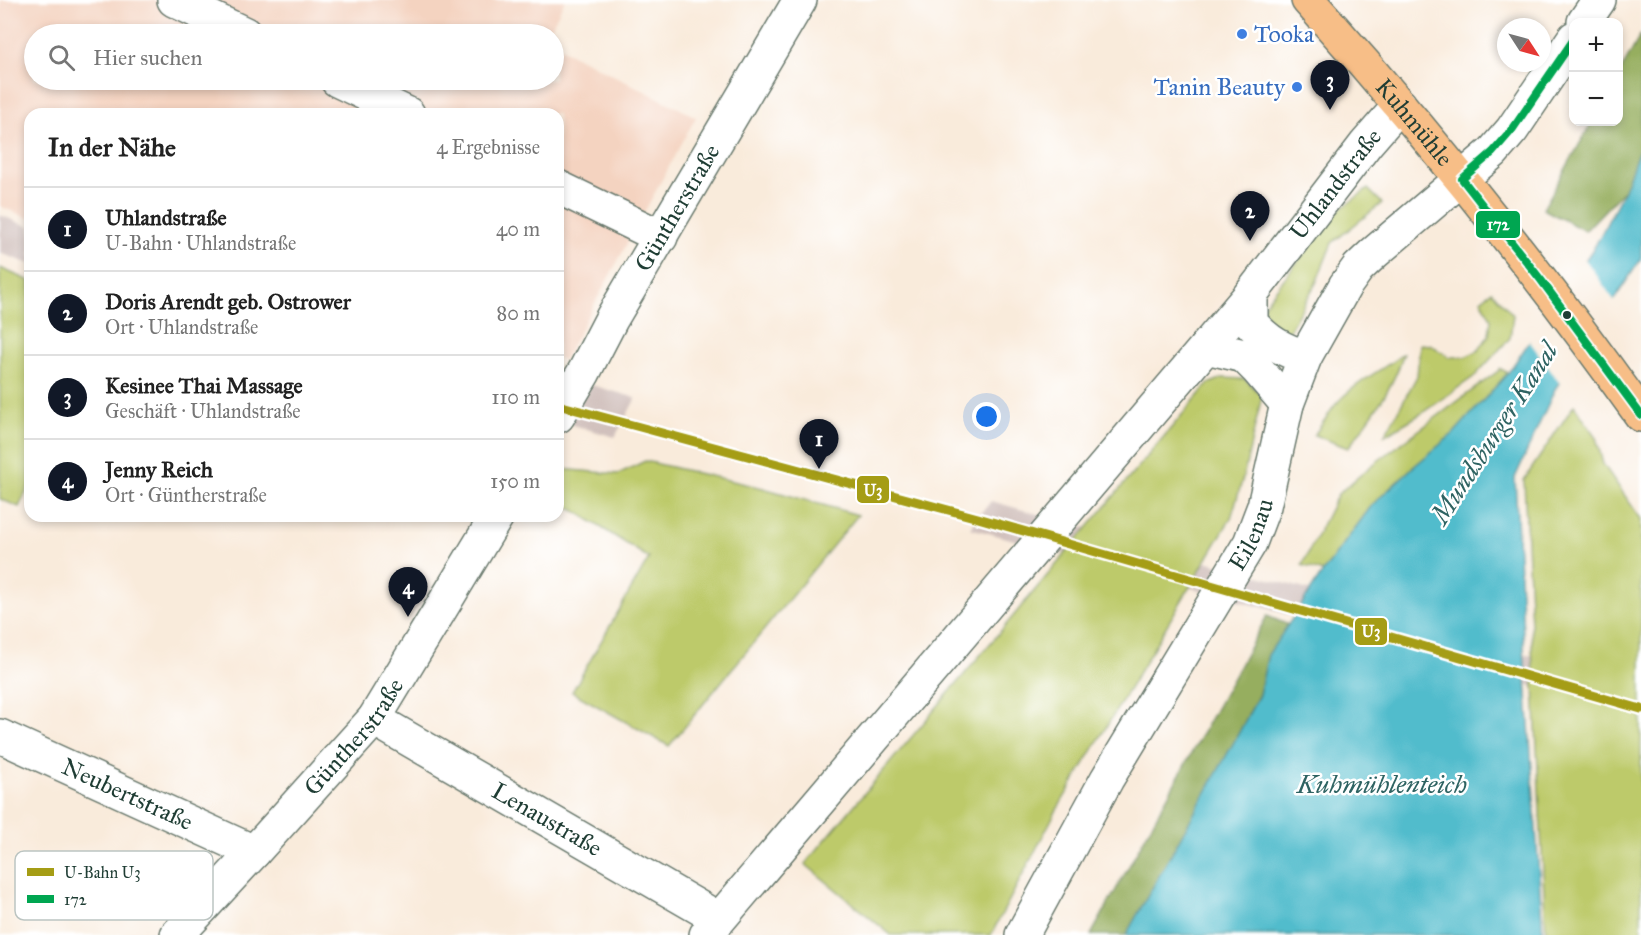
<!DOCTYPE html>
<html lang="de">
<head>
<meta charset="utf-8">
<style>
	body { margin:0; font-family:"IM FELL Great Primer",serif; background:#f2f2f2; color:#222 }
	.controls { position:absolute; right:18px; top:18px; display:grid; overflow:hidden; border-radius:12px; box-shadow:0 3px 9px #0003 }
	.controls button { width:54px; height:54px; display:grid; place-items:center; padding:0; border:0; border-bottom:2px solid #e0e0e0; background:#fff; color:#222; font:30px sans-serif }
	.compass { position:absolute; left:1497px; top:18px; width:54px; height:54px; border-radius:50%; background:#fff; box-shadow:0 3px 9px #0003; rotate:126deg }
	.you { position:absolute; left:987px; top:417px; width:21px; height:21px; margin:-15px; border:4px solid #fff; border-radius:50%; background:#1a73e8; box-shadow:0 0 0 9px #1a73e833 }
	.badge { display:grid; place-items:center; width:39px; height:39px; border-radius:50%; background:#111827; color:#fff; font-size:20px; font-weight:700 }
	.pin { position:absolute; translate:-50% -50px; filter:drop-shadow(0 2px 3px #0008) }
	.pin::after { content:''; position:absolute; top:32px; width:21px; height:18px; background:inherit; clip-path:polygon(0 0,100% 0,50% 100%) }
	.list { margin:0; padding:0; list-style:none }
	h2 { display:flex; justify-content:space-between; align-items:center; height:78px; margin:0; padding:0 24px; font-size:26px }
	h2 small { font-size:20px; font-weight:400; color:#767676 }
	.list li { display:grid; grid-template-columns:39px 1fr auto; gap:18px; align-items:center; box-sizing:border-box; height:84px; padding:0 24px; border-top:2px solid #e0e0e0 }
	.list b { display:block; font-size:22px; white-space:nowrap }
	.list p { margin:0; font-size:20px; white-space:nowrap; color:#767676 }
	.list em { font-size:20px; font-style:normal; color:#767676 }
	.icon { flex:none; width:33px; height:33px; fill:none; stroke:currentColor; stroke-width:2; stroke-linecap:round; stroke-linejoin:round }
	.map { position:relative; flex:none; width:1641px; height:935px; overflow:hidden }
	.search { position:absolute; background:#fff; box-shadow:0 3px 9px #0003; left:24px; top:24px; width:540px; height:66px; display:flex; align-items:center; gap:15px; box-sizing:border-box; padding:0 21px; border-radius:33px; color:#767676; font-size:22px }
	.panel { position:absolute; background:#fff; box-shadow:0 3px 9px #0003; left:24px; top:108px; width:540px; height:414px; border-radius:18px }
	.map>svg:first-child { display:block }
	.built { fill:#f4d3c0 }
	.industrial { fill:#d0c0bc }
	.green { fill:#bdca6b; stroke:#6e8450; stroke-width:1.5 }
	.forest { fill:#96ae5f; stroke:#5a764a; stroke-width:1.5 }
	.water { fill:#51bccc; stroke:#387c80; stroke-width:1.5 }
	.pier { fill:#f9ebdb }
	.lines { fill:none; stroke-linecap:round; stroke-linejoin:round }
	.minor-casing { stroke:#6b7a6e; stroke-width:36 }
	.major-casing { stroke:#6b7a6e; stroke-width:36 }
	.minor { stroke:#fff; stroke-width:33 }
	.major { stroke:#f7be87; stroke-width:33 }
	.bus-1-casing { stroke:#fff; stroke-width:12 }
	.bus-1 { stroke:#00a651; stroke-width:8 }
	.metro-1-casing { stroke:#fff; stroke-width:14 }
	.metro-1 { stroke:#a59d15; stroke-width:9 }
	.shop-dot { fill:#3f7fe0; stroke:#fff; stroke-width:2 }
	.bus-dot { fill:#1f3d34; stroke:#fff; stroke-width:2 }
	.labels { text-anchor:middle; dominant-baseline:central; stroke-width:5; stroke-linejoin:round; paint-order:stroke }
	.shop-label { font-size:24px; fill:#366cbe; stroke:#fff; text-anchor:start }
	.street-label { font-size:24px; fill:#1f3d34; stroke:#fff }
	.water-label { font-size:26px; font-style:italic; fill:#2e6362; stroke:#fff }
	.key { fill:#fff; stroke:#bcc5c2; stroke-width:1.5 }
	.key-label { font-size:16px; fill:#1f3d34 }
	.line-badge { stroke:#fff; stroke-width:2 }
	.badge-label { font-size:16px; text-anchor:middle; font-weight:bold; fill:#fff }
</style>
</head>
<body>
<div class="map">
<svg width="1641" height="935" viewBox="0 0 1641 935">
	<rect width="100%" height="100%" fill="#fff"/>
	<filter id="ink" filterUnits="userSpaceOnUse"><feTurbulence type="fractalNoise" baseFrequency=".0167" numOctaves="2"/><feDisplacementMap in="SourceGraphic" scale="12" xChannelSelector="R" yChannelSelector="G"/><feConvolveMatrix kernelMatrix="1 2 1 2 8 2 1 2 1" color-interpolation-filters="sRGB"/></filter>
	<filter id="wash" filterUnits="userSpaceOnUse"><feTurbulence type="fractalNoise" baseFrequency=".008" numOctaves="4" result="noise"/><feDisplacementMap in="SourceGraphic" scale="24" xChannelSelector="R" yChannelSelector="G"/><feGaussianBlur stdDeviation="1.35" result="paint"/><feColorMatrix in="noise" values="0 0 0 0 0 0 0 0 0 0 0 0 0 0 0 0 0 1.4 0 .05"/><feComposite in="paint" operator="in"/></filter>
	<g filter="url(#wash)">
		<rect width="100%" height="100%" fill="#f9ebdb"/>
		<path class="built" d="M0 0H565L548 34H34V80H554V45L696 117 564 360 558 358V114H30V219L0 206Z"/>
		<path class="industrial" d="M0 215 30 227V264L0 253Z
			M558 375 636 398 615 437 558 421Z
			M991 501 1305 589 1551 661 1641 718 1290 615 970 528Z"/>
		<path class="green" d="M1368 189 1382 203 1332 243 1316 283 1286 336 1272 331 1263 306 1336 212Z
			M0 268 30 281V484L19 507 0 499Z
			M1492 291 1513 315 1510 338 1475 376 1419 415 1385 435 1417 376 1420 344 1431 345 1449 357H1465L1479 350 1489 335 1491 319 1481 300Z
			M1404 353C1392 391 1371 416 1348 448L1314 435C1322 425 1328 414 1336 404 1354 383 1383 370 1404 353Z
			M1501 369 1508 373 1454 433 1412 468 1372 505 1323 572 1302 565 1338 494 1371 466Z
			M1223 378 1245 379 1262 396 1243 478 1231 518 1055 813 991 935H891L805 864 1208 384Z
			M1574 405 1596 437 1603 464 1641 519V935H1546L1524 480Z
			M645 461 763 488 858 515 669 746 572 692 649 558 558 500V473L560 469 618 474Z"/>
		<path class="forest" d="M1641 34V145L1624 190 1585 231 1543 209 1592 122H1618L1619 74Z
			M1267 616 1289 625 1268 655 1259 694 1234 742 1126 935H1091Z"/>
		<path class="water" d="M1641 145V259L1555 389 1515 478 1523 633 1543 935H1126L1234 742 1259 695 1268 655 1323 572 1372 505 1412 468 1454 433 1508 373 1595 246 1624 190Z"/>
		<path class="pier" d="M1584 258 1616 303 1561 385 1528 339Z"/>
	</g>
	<g filter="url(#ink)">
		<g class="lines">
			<defs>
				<g id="minor">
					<path d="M174 0 245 34"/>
					<path d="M1584 22 1599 0"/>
					<path d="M337 80 408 114"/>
					<path d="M558 187 661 237"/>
					<path d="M1251 294V323C1268 342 1281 349 1305 357"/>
					<path d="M1206 347 1244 356 1257 369 1287 404"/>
					<path id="s1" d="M558 416 584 372 612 318 800 0"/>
					<path id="s2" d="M374 719 719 919"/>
					<path id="s3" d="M0 736 254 852"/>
					<path id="s4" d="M177 935 254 852 374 719 497 516"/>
					<path id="s5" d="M706 935 1251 294 1366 144 1400 105"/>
					<path id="s6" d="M1022 935 1107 779 1250 543 1264 506 1287 404 1305 357 1345 286 1358 268 1374 253 1493 152 1512 130 1574 38"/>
				</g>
				<g id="major">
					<path id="s7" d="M1308 0C1427 132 1538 271 1641 415"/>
				</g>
			</defs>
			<use href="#minor" class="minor-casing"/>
			<use href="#major" class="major-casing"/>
			<use href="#minor" class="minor"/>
			<use href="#major" class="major"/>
			<defs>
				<path id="bus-1" d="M1574 39 1512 130 1493 152 1462 179 1541 280 1641 415"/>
			</defs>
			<use href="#bus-1" class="bus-1-casing"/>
			<use href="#bus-1" class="bus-1"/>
			<defs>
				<path id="metro-1" d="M558 405 978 518 1641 709"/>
			</defs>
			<use href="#metro-1" class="metro-1-casing"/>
			<use href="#metro-1" class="metro-1"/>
		</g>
	</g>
	<g class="shop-dot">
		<circle cx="1242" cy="34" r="6"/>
		<circle cx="1297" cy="87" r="6"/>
	</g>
	<circle class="bus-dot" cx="1567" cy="315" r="5"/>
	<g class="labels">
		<g class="shop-label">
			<text x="1254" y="34">Tooka</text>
			<text x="1285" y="87" text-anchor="end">Tanin Beauty</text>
		</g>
		<g class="street-label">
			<text stroke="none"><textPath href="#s7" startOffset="162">Kuhmühle</textPath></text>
			<text stroke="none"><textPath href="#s5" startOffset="980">Uhlandstraße</textPath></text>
			<text stroke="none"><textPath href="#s1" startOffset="240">Güntherstraße</textPath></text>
			<text stroke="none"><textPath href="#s6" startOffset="462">Eilenau</textPath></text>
			<text stroke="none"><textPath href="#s4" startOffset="266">Güntherstraße</textPath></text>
			<text stroke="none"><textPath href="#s3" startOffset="140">Neubertstraße</textPath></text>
			<text stroke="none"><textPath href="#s2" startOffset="200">Lenaustraße</textPath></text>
		</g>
		<g class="water-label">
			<text transform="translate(1494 433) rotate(-57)">Mundsburger Kanal</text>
			<text x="1382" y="784">Kuhmühlenteich</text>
		</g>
	</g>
	<rect x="15" y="851" width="198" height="69" rx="9" class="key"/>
	<rect x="27" y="868" width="27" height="8" fill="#a59d15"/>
	<rect x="27" y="895" width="27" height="8" fill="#00a651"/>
	<g class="key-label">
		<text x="64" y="878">U-Bahn U3</text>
		<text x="64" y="905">172</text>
	</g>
	<g class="line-badge">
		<rect x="1475" y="210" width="46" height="29" rx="6" fill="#00a651"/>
		<rect x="856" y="475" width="34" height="29" rx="6" fill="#a59d15"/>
		<rect x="1354" y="617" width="34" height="29" rx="6" fill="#a59d15"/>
	</g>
	<g class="badge-label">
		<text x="1498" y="230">172</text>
		<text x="873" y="496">U3</text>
		<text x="1371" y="637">U3</text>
	</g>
</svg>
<div class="controls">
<button>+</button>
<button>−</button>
</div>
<svg class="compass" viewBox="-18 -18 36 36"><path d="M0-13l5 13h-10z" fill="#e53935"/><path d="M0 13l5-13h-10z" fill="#767676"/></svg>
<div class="you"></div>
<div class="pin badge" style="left:819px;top:469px">1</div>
<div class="pin badge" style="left:1250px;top:241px">2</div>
<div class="pin badge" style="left:1330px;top:110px">3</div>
<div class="pin badge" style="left:408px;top:617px">4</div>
<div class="search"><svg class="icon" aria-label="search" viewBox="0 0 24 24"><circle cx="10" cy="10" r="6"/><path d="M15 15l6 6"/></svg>Hier suchen</div>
<section class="panel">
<h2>In der Nähe<small>4 Ergebnisse</small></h2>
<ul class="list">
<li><span class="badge">1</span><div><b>Uhlandstraße</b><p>U-Bahn · Uhlandstraße</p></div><em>40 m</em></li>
<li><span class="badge">2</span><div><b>Doris Arendt geb. Ostrower</b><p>Ort · Uhlandstraße</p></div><em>80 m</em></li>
<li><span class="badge">3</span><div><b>Kesinee Thai Massage</b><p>Geschäft · Uhlandstraße</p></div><em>110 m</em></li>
<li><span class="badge">4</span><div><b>Jenny Reich</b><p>Ort · Güntherstraße</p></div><em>150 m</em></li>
</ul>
</section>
</div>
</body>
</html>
